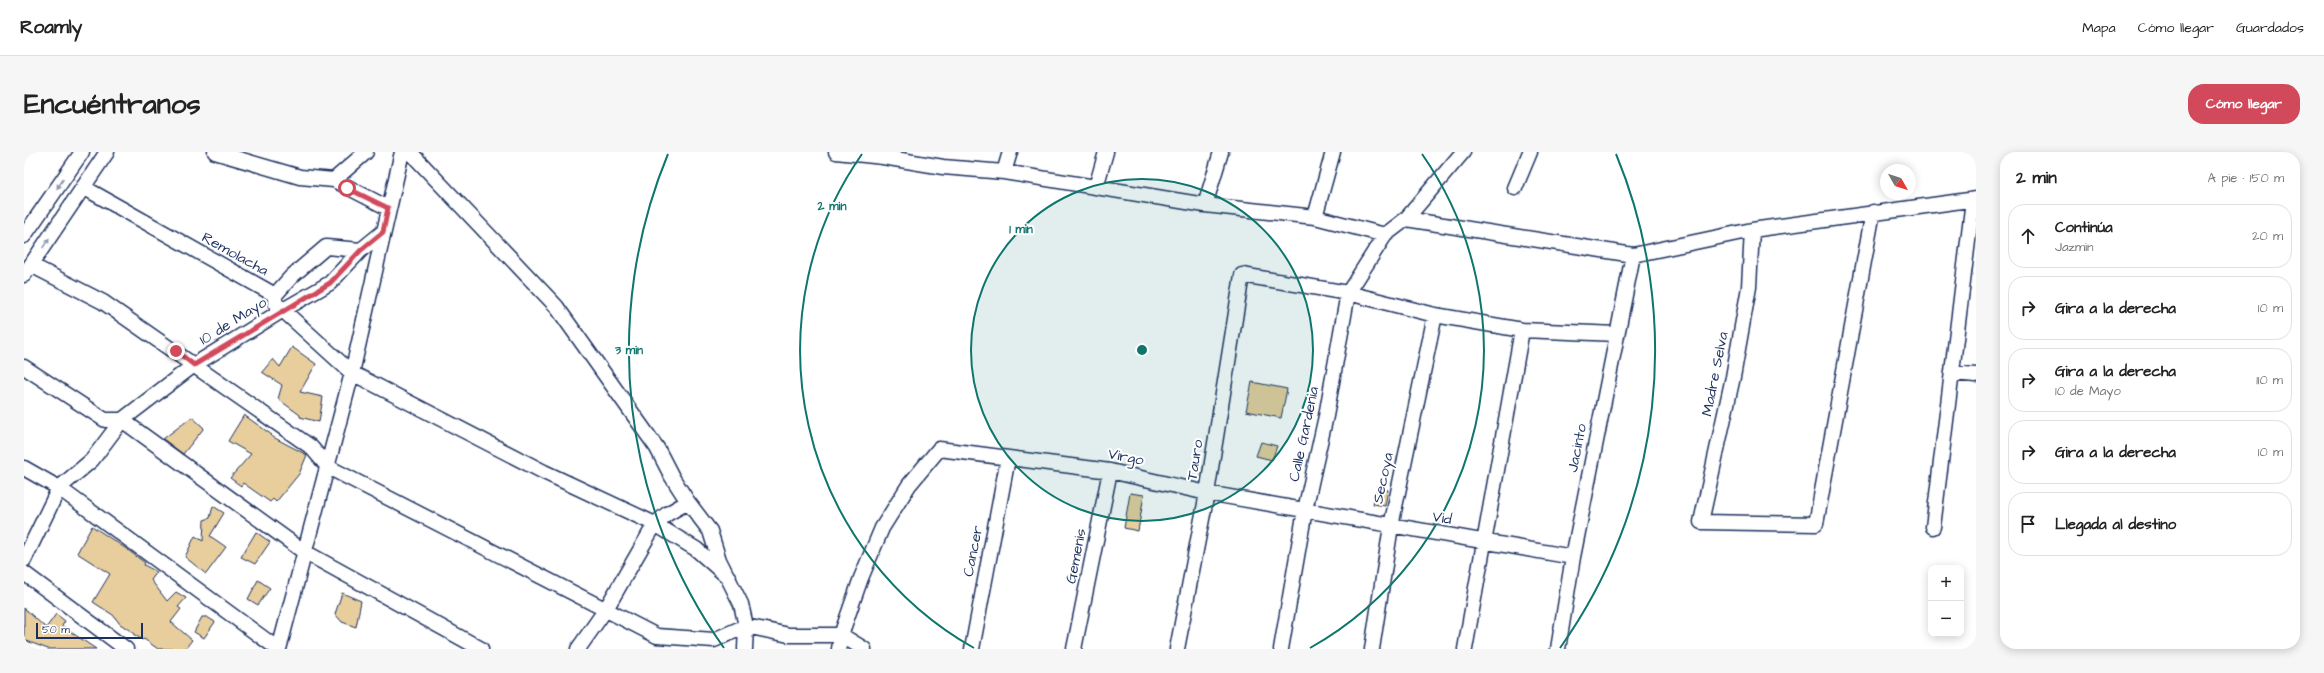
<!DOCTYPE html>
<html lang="es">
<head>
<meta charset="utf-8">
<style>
	body { margin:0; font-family:"Architects Daughter",sans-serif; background:#f6f6f6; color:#222 }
	.controls { position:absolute; right:12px; bottom:12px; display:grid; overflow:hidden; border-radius:8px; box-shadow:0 2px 10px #0003 }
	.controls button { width:36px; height:36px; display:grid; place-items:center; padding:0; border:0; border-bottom:1px solid #e0e0e0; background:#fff; color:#222; font:20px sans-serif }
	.compass { position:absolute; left:1856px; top:12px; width:36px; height:36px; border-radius:50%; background:#fff; box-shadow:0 2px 10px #0003; rotate:129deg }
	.scale { position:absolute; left:12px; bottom:10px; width:107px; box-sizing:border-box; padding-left:4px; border:2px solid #1b2f5e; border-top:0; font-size:11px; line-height:14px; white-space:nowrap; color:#1b2f5e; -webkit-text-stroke:3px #fff; paint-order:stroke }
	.stop { position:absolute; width:12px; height:12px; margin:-9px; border:3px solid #d1495b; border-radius:50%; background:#fff }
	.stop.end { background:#d1495b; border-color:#fff; box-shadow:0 1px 4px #0008 }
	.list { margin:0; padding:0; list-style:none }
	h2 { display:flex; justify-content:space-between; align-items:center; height:52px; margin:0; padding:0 16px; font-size:17px }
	h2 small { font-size:13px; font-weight:400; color:#767676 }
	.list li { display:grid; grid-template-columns:26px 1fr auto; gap:12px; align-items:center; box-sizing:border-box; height:64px; margin:0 8px 8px; padding:0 8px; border:1px solid #e0e0e0; border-radius:16px }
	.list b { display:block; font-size:15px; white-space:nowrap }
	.list p { margin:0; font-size:13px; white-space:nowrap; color:#767676 }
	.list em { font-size:13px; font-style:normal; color:#767676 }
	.icon { flex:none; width:22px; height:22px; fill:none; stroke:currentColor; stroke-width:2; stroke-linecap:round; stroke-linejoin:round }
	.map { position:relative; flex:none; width:1952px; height:497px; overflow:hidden; border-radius:16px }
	header { display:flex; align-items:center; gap:24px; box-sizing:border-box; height:56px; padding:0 20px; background:#fff; border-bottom:1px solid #e0e0e0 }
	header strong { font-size:19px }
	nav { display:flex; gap:22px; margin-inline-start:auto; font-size:14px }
	.intro { display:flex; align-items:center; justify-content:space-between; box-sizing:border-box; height:96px; padding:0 24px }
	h1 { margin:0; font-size:28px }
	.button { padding:10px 18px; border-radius:16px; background:#d1495b; color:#fff; font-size:14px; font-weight:700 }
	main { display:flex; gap:24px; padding:0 24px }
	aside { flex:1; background:#fff; border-radius:16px; box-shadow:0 2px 10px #0003 }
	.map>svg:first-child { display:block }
	.building { fill:#e8ce9d; stroke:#1b2f5e }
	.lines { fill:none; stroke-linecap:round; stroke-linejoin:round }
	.minor-casing { stroke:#1b2f5e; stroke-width:17 }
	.minor { stroke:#fff; stroke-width:14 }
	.oneway { fill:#8d97ae }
	.route { stroke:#d1495b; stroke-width:5 }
	.ring { fill:none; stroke:#0f766e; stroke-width:2 }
	.labels { text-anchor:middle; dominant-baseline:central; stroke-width:4; stroke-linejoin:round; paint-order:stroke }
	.street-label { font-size:15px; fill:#1b2f5e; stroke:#fff }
	.centre { fill:#0f766e; stroke:#fff; stroke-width:2 }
	.ring-label { font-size:12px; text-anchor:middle; font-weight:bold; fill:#0f766e; stroke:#fff; stroke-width:4; stroke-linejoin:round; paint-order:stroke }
</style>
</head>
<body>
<header>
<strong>Roamly</strong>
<nav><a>Mapa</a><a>Cómo llegar</a><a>Guardados</a></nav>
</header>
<div class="intro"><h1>Encuéntranos</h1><a class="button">Cómo llegar</a></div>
<main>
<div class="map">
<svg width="1952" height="497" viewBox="0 0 1952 497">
	<rect width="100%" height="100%" fill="#fff"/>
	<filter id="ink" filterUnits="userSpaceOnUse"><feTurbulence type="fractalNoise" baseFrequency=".025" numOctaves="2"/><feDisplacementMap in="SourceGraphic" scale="8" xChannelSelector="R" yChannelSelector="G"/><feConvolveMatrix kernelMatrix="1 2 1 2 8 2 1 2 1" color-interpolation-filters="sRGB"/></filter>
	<g filter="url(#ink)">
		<path class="building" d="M268 195 292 212 276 240 299 245 295 270 276 265V263L254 247 258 233 238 220 249 207 256 215Z
			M1228 230 1263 237 1257 266 1222 259Z
			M220 263 248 283 247 284 283 303 275 322 252 350 249 347 246 350 219 331 217 334 206 326 227 302 204 289Z
			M168 265 180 276 159 302 139 287Z
			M1237 290 1253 294 1248 308 1232 304Z
			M1353 336 1364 338 1361 354 1349 352Z
			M1106 341 1120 343 1114 379 1100 376Z
			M189 354 200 361 186 384 202 395 182 422 161 405 171 384 179 389 180 368 186 366Z
			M68 374 104 398 121 411 120 413 133 420 127 428 143 449 152 440 162 446 154 455 157 457 147 470 168 488 161 497H134L120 487 119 488 109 482 110 481 96 472 89 463 69 450 86 422 53 401Z
			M232 380 246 390 231 412 217 405Z
			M234 428 246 436 234 453 224 447Z
			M318 441 337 449 332 475 318 470 311 462Z
			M0 456 22 476 32 462 41 469 38 474 72 497H24L0 488Z
			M178 465H183L191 470 180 486 170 480Z"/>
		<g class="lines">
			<defs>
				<path id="minor" d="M191 0 276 25 310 28 364 56
					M386 0 532 154 633 296 648 325 664 350 643 362 631 372 582 457 554 497
					M812 0 859 5 919 15 980 20 1181 53 1291 65 1361 83
					M980 20 986 0
					M310 28 342 0
					M59 35 251 143V151L328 221 520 320 631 372 672 397 705 426
					M1072 35 1082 0
					M1491 36 1506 0
					M1181 53 1197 0
					M1291 65 1309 0
					M1382 67 1609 103 1728 78 1952 47
					M1728 78 1725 135 1709 225 1677 370 1792 372 1849 60
					M0 84 58 0
					M7 113 79 150 287 295 304 315 633 484 690 488 722 474 765 483H817L840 497
					M0 123 83 0
					M251 143 268 124 302 95 337 98
					M0 215 81 268H98L279 399 457 497
					M1928 221 1952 223
					M0 316 35 336 254 497
					M664 350 686 379 695 408 717 452 722 474 721 497
					M1909 375 1949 48
					M0 408 35 336 68 308 98 268 170 213 259 158 306 131 337 98 359 80
					M0 421 102 497
					M255 497 328 221 378 0
					M815 497 817 483 837 426 858 376 885 333 915 297 1086 319 1183 341 1549 405
					M948 497 984 306
					M1050 497 1086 319
					M1153 497 1183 341 1218 123 1324 141 1411 163 1498 178 1593 182
					M1257 497 1281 358 1302 264 1324 141 1361 83 1382 67 1439 0
					M1348 497 1367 374 1411 163
					M1441 497 1498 178
					M1534 497 1549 405 1609 103"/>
			</defs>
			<use href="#minor" class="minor-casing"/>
			<use href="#minor" class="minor"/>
		</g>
		<defs><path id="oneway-solid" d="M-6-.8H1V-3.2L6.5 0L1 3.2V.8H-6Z"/></defs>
		<g class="oneway">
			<use href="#oneway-solid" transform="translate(36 32) rotate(124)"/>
			<use href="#oneway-solid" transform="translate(22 91) rotate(-56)"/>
		</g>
	</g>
	<g class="lines" filter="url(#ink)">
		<path class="route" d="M152 199 170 213 306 131 337 98 359 80 364 56 323 36"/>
	</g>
	<circle cx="1118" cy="198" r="171" fill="#0f766e" fill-opacity=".12"/>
	<g class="ring">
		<circle cx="1118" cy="198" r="171"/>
		<path d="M950 496A342 342 0 0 1 838 2M1398 2A342 342 0 0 1 1286 496"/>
		<path d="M700 496A513 513 0 0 1 644 2M1592 2A513 513 0 0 1 1536 496"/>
	</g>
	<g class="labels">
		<g class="street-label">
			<text transform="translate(211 102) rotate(29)">Remolacha</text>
			<text transform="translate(209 169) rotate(-32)">10 de Mayo</text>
			<text transform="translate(1691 222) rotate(-79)">Madre Selva</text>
			<text transform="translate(1280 282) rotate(-78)">Calle Gardenia</text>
			<text transform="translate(1553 296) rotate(-79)">Jacinto</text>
			<text transform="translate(1102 305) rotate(11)">Virgo</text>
			<text transform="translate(1171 308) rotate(-81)">Tauro</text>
			<text transform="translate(1359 326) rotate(-78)">Secoya</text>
			<text transform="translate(1418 366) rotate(10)">Vid</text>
			<text transform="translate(949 399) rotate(-79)">Cancer</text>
			<text transform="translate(1052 404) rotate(-79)">Gemenis</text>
		</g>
	</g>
	<circle cx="1118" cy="198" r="6" class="centre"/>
	<g class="ring-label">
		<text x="808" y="58">2 min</text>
		<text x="997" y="81">1 min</text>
		<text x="605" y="202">3 min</text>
	</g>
</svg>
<div class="controls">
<button>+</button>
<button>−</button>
</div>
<svg class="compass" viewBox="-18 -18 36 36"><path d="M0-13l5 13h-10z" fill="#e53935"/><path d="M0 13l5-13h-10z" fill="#767676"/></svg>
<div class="scale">50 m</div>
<div class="stop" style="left:323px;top:36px"></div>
<div class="stop end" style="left:152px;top:199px"></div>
</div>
<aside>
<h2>2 min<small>A pie · 150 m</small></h2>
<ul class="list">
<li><svg class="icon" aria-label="ahead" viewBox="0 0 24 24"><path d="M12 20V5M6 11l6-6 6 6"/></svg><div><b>Continúa</b><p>Jazmin</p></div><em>20 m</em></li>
<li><svg class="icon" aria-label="right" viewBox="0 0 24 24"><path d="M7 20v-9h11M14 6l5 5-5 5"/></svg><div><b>Gira a la derecha</b></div><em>10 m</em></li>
<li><svg class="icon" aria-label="right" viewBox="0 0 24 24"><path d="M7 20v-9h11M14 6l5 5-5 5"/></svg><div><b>Gira a la derecha</b><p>10 de Mayo</p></div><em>110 m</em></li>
<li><svg class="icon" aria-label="right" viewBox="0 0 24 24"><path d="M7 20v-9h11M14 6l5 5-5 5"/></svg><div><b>Gira a la derecha</b></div><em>10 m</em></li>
<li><svg class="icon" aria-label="arrive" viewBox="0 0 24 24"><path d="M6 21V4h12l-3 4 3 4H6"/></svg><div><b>Llegada al destino</b></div></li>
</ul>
</aside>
</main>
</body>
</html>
